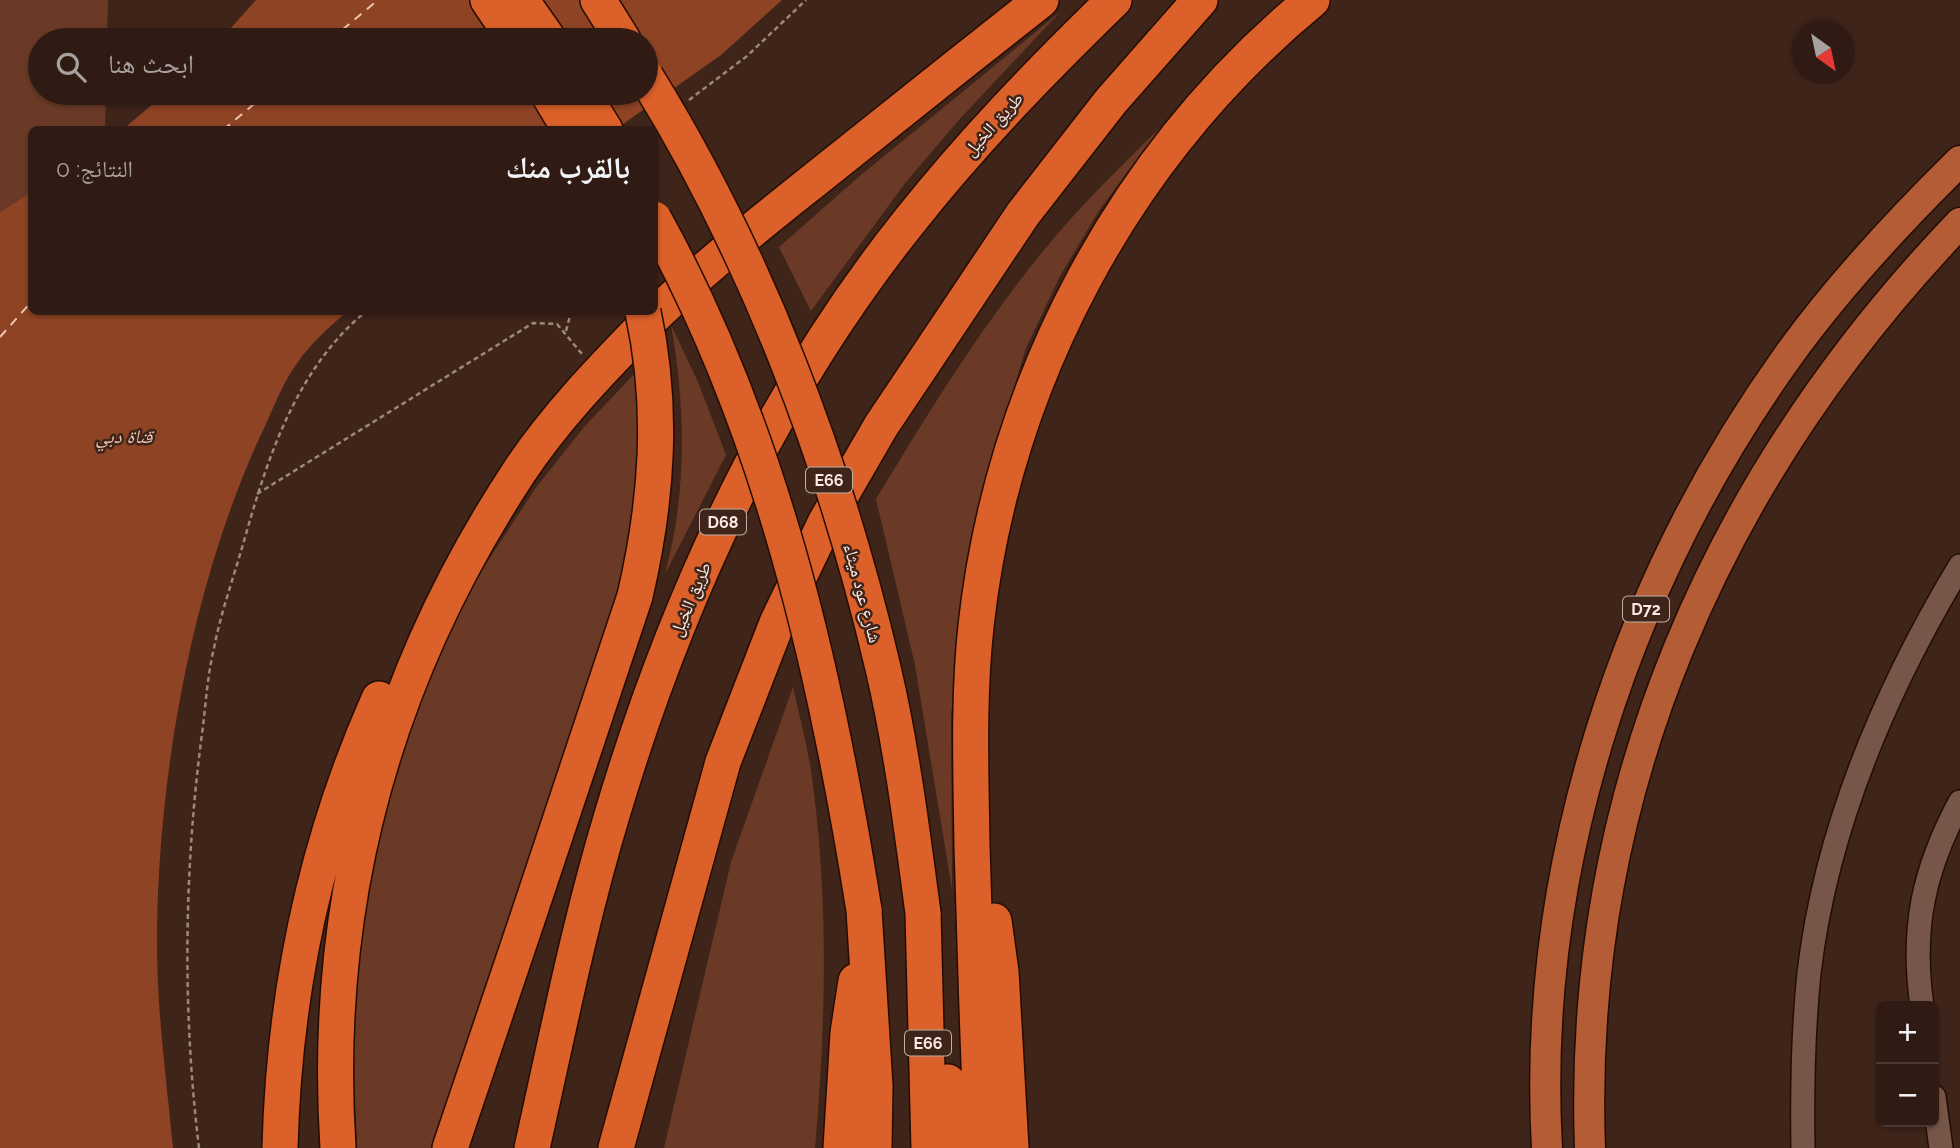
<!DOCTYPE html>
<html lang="ar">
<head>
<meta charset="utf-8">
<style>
	body { margin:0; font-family:Raleway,"Noto Naskh Arabic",sans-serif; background:#3b2821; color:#f1f3f6; direction:rtl }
	.controls { position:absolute; right:21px; bottom:21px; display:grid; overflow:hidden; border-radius:10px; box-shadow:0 2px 5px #0004 }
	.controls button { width:63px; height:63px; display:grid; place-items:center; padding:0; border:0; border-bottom:2px solid #4a3933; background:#2f1b13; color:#f1f3f6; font:35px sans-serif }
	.compass { position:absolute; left:1792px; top:21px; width:63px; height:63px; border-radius:50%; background:#2f1b13; box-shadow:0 2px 5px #0004; rotate:147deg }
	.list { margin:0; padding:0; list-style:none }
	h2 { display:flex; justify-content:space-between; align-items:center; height:91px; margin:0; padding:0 28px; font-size:30px }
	h2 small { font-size:23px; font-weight:400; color:#a7a1a0 }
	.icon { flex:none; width:38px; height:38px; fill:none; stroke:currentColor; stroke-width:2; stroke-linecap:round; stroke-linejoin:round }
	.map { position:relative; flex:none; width:1960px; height:1148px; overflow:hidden; direction:ltr }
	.search { position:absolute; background:#2f1b13; box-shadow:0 2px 5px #0004; left:28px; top:28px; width:630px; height:77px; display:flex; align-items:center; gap:18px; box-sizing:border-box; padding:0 24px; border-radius:38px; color:#a7a1a0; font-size:26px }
	.panel { position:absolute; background:#2f1b13; box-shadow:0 2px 5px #0004; left:28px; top:126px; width:630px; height:189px; border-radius:10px; direction:rtl }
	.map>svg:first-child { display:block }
	.green { fill:#6a3a27 }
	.water { fill:#8e4324 }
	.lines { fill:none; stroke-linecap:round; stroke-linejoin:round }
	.ferry { stroke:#f0c4b3; stroke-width:2; stroke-dasharray:9 7; stroke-linecap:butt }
	.minor-casing { stroke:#250c03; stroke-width:26 }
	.major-casing { stroke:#250c03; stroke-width:33 }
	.highway-casing { stroke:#250c03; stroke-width:38 }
	.path { stroke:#9e877e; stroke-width:2.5; stroke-dasharray:5 3.5; stroke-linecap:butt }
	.minor { stroke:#765649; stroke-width:23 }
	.major { stroke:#b35c36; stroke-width:30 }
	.highway { stroke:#db6029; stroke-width:35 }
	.highway-bridge-casing { stroke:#250c03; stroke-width:38; stroke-linecap:butt }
	.highway-bridge { stroke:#db6029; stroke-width:35 }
	.labels { text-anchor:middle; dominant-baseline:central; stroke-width:5; stroke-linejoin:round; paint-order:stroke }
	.shield { fill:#3f2419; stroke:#c3aea5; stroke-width:2 }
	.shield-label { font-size:16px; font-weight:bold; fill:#fce9e1 }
	.street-label { font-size:18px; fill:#fce9e1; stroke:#3f2419 }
	.water-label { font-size:19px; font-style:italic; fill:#f0c4b3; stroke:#3f2419 }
</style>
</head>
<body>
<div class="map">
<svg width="1960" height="1148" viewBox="0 0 1960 1148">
	<rect width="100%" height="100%" fill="#3f2419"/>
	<path class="green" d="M0 0H108L107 40H40V93H106L105 129 32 130 31 192 0 212Z
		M1060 12 957 122 906 182 811 311 779 247 861 175Z
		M1162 126 1100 209 1060 276 1026 348 984 486 966 561 951 716 952 889 915 665 876 499C928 413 980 328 1044 250 1080 206 1121 166 1162 126Z
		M671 325 698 382 726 455 665 574C687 492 686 408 671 325Z
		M641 367 644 422 624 583 435 1148H357L352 1019 373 825 429 665 486 564 535 489 584 427Z
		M793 687C799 715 807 743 811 771 829 895 826 1023 815 1148H664L731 862Z"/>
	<path class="water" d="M256 0H782L721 55 616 129 122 130 166 93H646V40H220Z
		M31 192 32 312H347C325 330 305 349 290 374 280 390 273 409 265 426 194 575 159 767 157 931 156 1004 166 1076 173 1148H0V212Z"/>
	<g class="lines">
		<path class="ferry" d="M330 40 378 0
			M223 130 267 93
			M0 337 32 301"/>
		<defs>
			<path id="minor" d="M1922 1006C1911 929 1923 871 1960 802
				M1934 1097 1941 1148
				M1803 1148C1802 1089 1803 1031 1809 973 1826 829 1886 689 1960 566"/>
			<path id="major" d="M1547 1148C1531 868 1626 582 1788 356 1839 285 1898 222 1960 161
				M1590 1148C1577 793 1717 477 1960 223"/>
			<path id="highway" d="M488 0 515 40
				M521 0 549 40
				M598 0 623 40
				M548 93 570 130
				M582 93 605 130
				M864 910 875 1086 874 1148
				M923 913 929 1148
				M994 921 1001 972 1011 1148
				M948 1082 955 1148
				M280 1148C284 991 315 843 379 699
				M338 1148C322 903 384 677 519 472 554 419 600 371 644 326 698 272 758 225 817 178 892 118 966 59 1041 0
				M450 1148 527 920
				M532 1148C557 1037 579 924 612 815 675 603 770 396 908 223 971 143 1041 71 1114 0
				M616 1148 723 762 777 623 825 523 881 426 1023 214 1111 101 1200 0
				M841 1148 848 1033 856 981
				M982 1148C978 1047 975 947 972 846 971 773 968 699 976 626 1003 383 1123 156 1312 0"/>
		</defs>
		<use href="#minor" class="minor-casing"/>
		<use href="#major" class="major-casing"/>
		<use href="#highway" class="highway-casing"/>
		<path class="path" d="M689 100 747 56 806 0
			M566 331 571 312
			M257 494 533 323 557 324 582 354
			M199 1148C182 1008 184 866 203 726 206 700 208 673 214 648 221 612 234 576 244 541 268 456 296 370 365 312"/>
		<use href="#minor" class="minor"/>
		<use href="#major" class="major"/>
		<use href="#highway" class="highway"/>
		<defs>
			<path id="highway-bridge" d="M646 77C757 256 835 463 883 668 902 749 912 831 923 913
				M654 219C772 432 826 672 864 910
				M527 920 635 596C657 501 664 408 643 312"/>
		</defs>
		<use href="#highway-bridge" class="highway-bridge-casing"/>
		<use href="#highway-bridge" class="highway-bridge"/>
	</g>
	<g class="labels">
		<g class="shield">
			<rect x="806" y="467.5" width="46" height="25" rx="5"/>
			<rect x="700" y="509.5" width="46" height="25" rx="5"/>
			<rect x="1623" y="596.5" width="46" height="25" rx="5"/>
			<rect x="905" y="1030.5" width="46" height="25" rx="5"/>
		</g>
		<g class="shield-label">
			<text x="829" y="480">E66</text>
			<text x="723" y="522">D68</text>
			<text x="1646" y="609">D72</text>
			<text x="928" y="1043">E66</text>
		</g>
		<g class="street-label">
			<text transform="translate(993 124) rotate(-48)">طريق الخيل</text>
			<text transform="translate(863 593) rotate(75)">شارع عود ميثاء</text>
			<text transform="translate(690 599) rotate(-67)">طريق الخيل</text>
		</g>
		<g class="water-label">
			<text x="124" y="436">قناة دبي</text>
		</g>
	</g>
</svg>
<div class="controls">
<button>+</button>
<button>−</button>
</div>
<svg class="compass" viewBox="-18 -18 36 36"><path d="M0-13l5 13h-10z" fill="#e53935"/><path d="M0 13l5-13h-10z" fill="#a7a1a0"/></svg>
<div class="search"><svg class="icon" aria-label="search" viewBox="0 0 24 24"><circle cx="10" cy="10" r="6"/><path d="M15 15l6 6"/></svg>ابحث هنا</div>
<section class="panel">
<h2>بالقرب منك<small>النتائج: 0</small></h2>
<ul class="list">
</ul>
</section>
</div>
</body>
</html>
